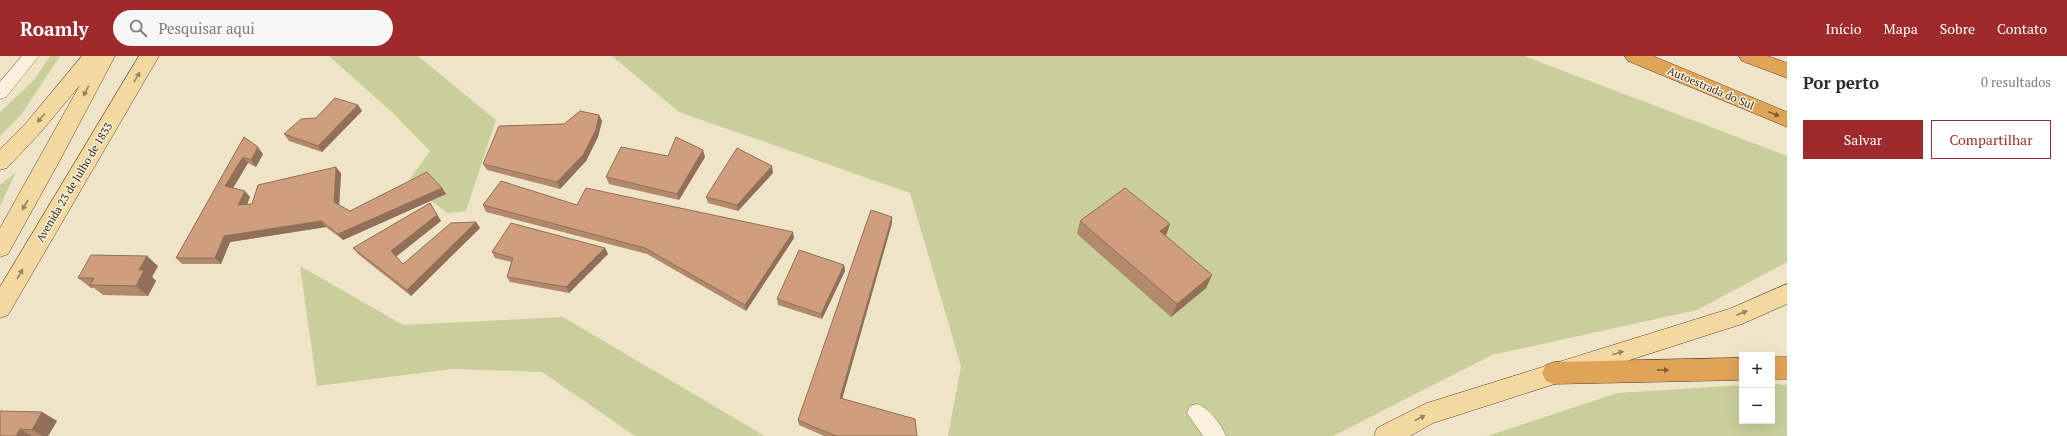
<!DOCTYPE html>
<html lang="pt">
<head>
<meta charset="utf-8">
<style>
	body { margin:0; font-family:"PT Serif",serif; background:#f7f7f7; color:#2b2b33 }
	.controls { position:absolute; right:12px; bottom:12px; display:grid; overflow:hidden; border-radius:0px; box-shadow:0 4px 16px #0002 }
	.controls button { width:36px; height:36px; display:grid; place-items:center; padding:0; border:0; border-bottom:1px solid #e1e1e2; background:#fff; color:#2b2b33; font:20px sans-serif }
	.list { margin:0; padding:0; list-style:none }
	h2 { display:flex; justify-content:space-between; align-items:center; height:52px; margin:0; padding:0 16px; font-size:17px }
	h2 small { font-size:13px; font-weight:400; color:#7c7c81 }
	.actions { display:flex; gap:8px; padding:12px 16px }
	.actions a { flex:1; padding:9px 0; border:1px solid #9e2a2b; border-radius:0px; text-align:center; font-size:14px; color:#9e2a2b }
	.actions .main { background:#9e2a2b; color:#fff }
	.icon { flex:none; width:22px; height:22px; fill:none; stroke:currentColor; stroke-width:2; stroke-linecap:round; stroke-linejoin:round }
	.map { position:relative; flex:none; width:1787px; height:380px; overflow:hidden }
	header { display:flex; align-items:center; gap:24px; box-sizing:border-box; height:56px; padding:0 20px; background:#9e2a2b; color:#fff }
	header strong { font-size:19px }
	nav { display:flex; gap:22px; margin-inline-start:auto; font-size:14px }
	.search { width:280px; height:36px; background:#f7f7f7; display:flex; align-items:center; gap:10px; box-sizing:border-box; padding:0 14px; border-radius:22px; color:#7c7c81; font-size:15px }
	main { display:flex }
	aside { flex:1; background:#fff }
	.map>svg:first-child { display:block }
	.green { fill:#c9cf9b }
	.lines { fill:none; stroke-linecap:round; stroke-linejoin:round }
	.service-casing { stroke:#8d765c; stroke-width:1 }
	.primary-casing { stroke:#5b4430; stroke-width:1 }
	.motorway-casing { stroke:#5b4430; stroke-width:1 }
	.service { fill:#faf1dc; fill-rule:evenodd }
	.primary { fill:#f3d9a0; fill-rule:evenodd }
	.motorway { fill:#e0a458; fill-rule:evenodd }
	.wall { fill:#b2896c }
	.shaded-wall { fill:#916f58 }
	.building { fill:#cf9f7d; stroke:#916f58 }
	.oneway { fill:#988460 }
	.oneway2 { fill:#7e5d36 }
	.labels { text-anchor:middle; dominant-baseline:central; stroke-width:3; stroke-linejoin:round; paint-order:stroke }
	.street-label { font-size:11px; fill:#3d2e20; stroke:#f7eed8 }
</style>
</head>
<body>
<header>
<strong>Roamly</strong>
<div class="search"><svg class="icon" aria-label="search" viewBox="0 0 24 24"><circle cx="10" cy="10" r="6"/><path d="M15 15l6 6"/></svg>Pesquisar aqui</div>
<nav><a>Início</a><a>Mapa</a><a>Sobre</a><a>Contato</a></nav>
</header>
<main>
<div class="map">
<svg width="1787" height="380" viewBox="0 0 1787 380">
	<rect width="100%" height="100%" fill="#f0e4c8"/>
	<path class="green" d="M50 0H60L21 59 0 80V56L34 24Z
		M329 0H418L496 64 466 155 448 157 407 127 430 95 395 59Z
		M612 0H1524L1787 100V206L1697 254 1492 299 1333 380H948L961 310 910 137 679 56Z
		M16 116 0 150V129Z
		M300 210 403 269 563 261 765 380H635L542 316 452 313 317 330Z
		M1772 328 1787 329V380H1487L1618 337 1742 329V365H1772Z"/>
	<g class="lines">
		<defs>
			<path id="service" d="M22 0H39L6 41 0 43V26Z
				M1197 348C1209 352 1221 368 1226 380H1203L1187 357 1190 350Z"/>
			<path id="primary" d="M82 0H115L60 104 8 198 0 201V172L80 29 40 77 7 112 0 114V93L26 67Z
				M139 0H159L8 259 0 262V231Z
				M1787 228V248L1742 268 1433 367 1410 380H1374L1377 372 1427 347 1729 253Z"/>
			<path id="motorway" d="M1625 0H1653L1787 56V71L1628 5Z
				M1739 0H1768L1787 7V22L1742 5Z
				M1772 301H1787V323H1772Z
				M1742 302V324L1554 328 1546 325 1542 317 1546 309 1554 306Z"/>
		</defs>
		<use href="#service" class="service-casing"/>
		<use href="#primary" class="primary-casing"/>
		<use href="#motorway" class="motorway-casing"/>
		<use href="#service" class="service"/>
		<use href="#primary" class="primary"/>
		<use href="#motorway" class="motorway"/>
	</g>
	<path class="wall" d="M358 49 362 55 322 96 289 85 284 78 316 62Z
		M599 59 602 65 598 81 586 105 560 133 487 114 483 108Z
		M244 81 263 98 256 111 248 107 233 132 250 141 247 148H252L341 117 339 149 350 155 442 132 446 138 343 184 326 171 230 186 221 208H182L176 202Z
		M668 100 705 101 679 144 609 128 606 121Z
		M773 117 738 155 708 147 706 141Z
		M430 147 441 165 396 201 403 208 476 166 480 172 411 240 358 198 353 192Z
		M483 149H577L794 182 746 255 647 198 486 156Z
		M892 161V167L842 342 917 380H824L799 369 798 364Z
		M1080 165 1170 168 1166 180 1212 219 1206 232 1171 261 1077 178Z
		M605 192 608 198 569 237 510 226 507 221 511 206 495 202 492 196Z
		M844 209 845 215 822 263 778 249 777 243Z
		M158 210 152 221 156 225 148 240 103 239 94 232H91L78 222Z
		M42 356 57 365 48 380H0Z"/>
	<path class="shaded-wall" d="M358 49 362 55 322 96 318 90Z
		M599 59 602 65 598 81 586 105 560 133 557 126Z
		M258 91 263 98 256 111 251 104Z
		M703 94 705 101 679 144 677 138Z
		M243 101 248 107 230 137 225 130Z
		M772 110 773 117 738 155 737 149Z
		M336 111 341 117 339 152 334 146Z
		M442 132 446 138 343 184 338 178Z
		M245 135 250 141 244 156 238 149Z
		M430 147 441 165 395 201 391 195Z
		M892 161V167L841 347 840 342Z
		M321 165 326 171 230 186 221 208 215 202 224 180Z
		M476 166 480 172 411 240 407 234Z
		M1170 168 1165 182 1160 175Z
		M793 176 794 182 746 255 745 249Z
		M605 192 608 198 569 237 566 231Z
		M147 200 158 210 152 221 156 225 148 240 136 230 139 214Z
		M844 209 845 215 822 263 821 258Z
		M1212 219 1206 232 1171 261 1177 248Z
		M42 356 57 365 48 380H43L32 374Z
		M20 373 32 380H16Z"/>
	<path class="building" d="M335 42 358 49 318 90 284 78 301 63 316 62Z
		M580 55 599 59 596 74 583 99 557 126 483 108 499 70 564 68Z
		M244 81 258 91 251 104 243 101 225 130 245 135 238 149 252 148 258 129 336 111 334 146 350 155 427 116 442 132 338 178 321 165 224 180 215 202H176Z
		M676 81 703 94 677 138 606 121 621 91 668 100Z
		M737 92 772 110 737 149 706 141Z
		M501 125 577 149 586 132 793 176 745 249 645 192 483 149Z
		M1125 132 1170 168 1160 175 1212 219 1177 248 1080 165Z
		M430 147 437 159 391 195 403 208 451 167 476 166 407 234 353 192Z
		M871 154 892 161 840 342 915 363 917 380H836L798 364Z
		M511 167 605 192 566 231 507 221 513 202 492 196Z
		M799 194 844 209 821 258 777 243Z
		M91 199 147 200 139 214H144L136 230 90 229 94 222H78Z
		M0 355 42 356 32 374 20 373 16 380H0Z"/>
	<defs><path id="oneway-solid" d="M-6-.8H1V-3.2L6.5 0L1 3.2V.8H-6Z"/></defs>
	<g class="oneway">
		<use href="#oneway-solid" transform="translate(137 21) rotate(-59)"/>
		<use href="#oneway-solid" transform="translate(86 35) rotate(118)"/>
		<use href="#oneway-solid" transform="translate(41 62) rotate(130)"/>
		<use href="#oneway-solid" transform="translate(25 149) rotate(120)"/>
		<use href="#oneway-solid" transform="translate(20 218) rotate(-60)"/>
		<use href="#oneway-solid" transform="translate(1742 257) rotate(-23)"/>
		<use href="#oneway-solid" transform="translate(1618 297) rotate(-17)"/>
		<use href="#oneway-solid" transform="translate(1420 362) rotate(-27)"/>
	</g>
	<g class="oneway2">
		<use href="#oneway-solid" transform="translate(1774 58) rotate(23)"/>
		<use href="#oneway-solid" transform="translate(1663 314) rotate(-1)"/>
	</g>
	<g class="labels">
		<g class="street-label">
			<text transform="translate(1711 32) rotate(23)">Autoestrada do Sul</text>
			<text transform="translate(74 126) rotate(-59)">Avenida 23 de Julho de 1833</text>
		</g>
	</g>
</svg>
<div class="controls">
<button>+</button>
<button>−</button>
</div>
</div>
<aside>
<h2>Por perto<small>0 resultados</small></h2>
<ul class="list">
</ul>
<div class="actions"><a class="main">Salvar</a><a>Compartilhar</a></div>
</aside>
</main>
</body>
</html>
